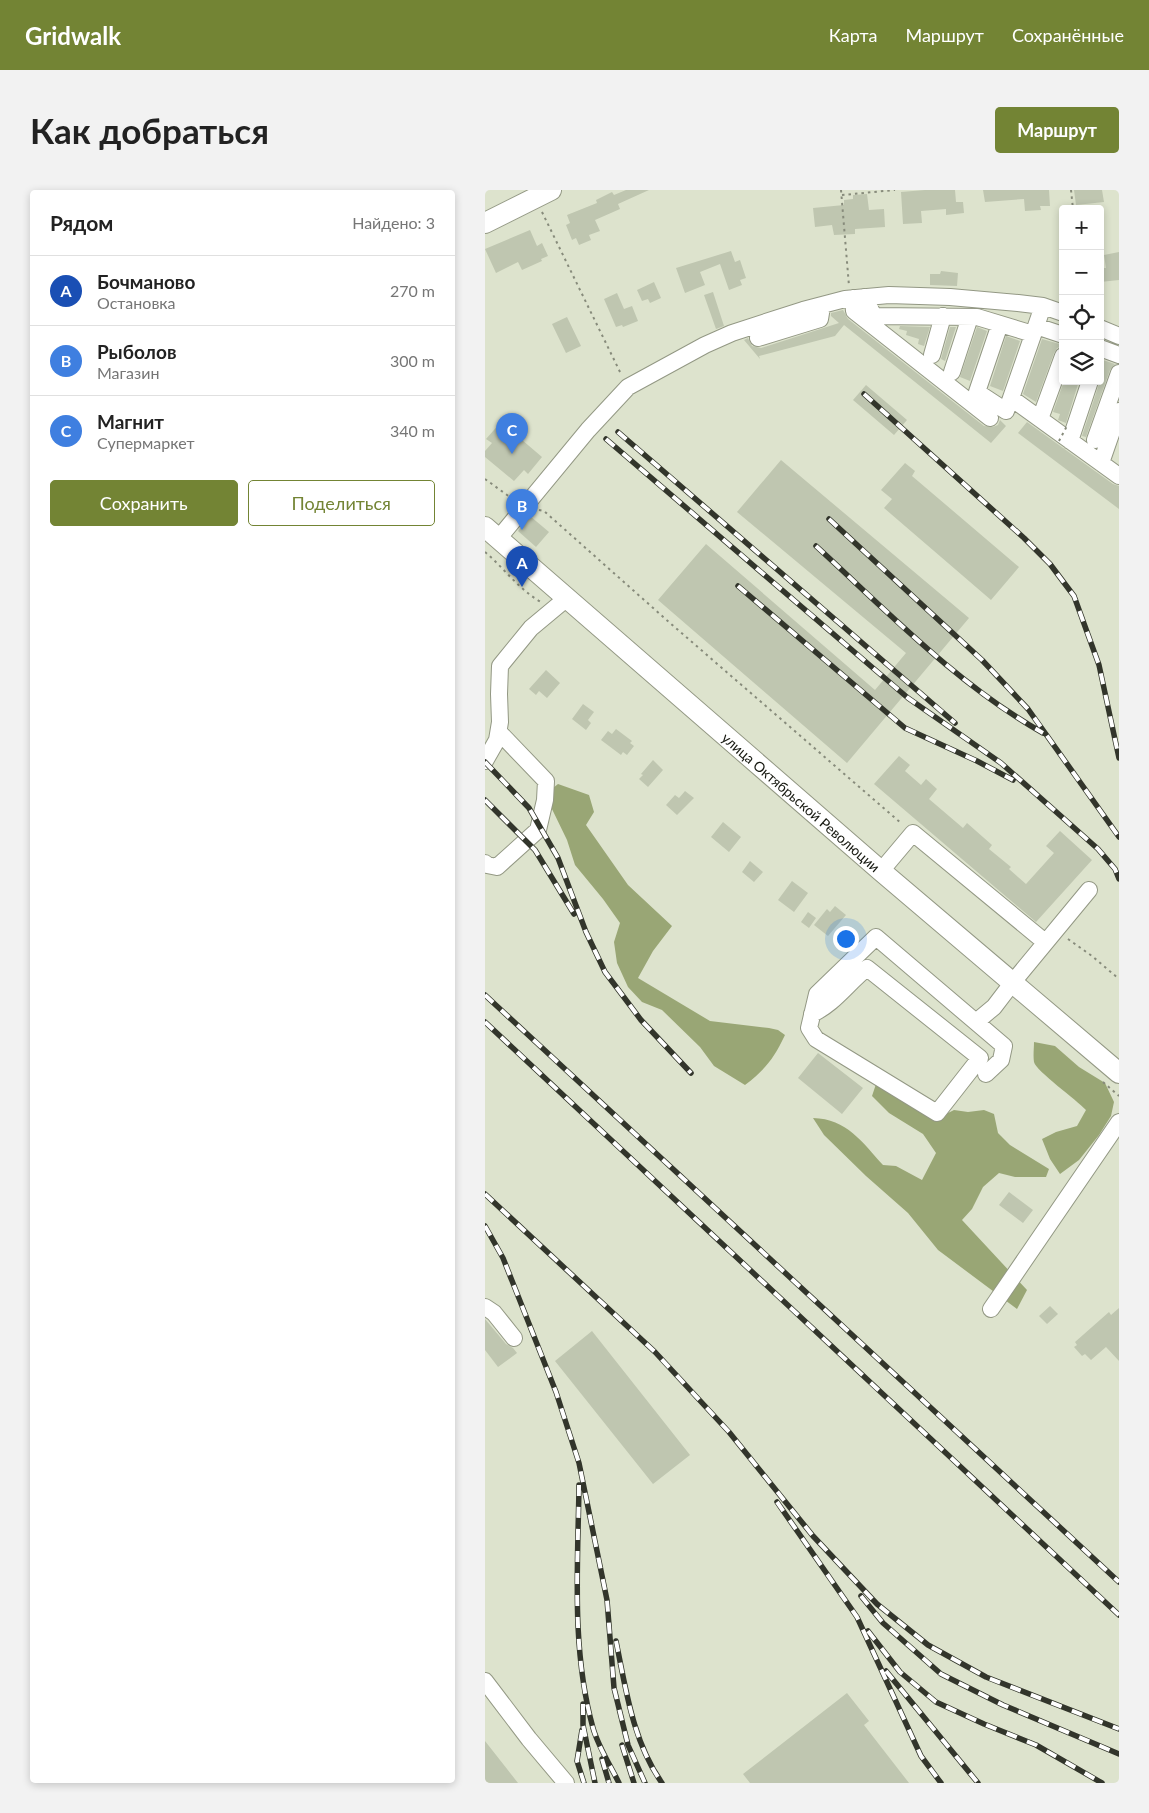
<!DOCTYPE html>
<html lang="ru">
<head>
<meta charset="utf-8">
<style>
	body { margin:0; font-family:Lato,sans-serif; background:#f2f2f2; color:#222 }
	.controls { position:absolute; right:15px; top:15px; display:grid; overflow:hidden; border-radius:5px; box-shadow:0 2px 8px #0003 }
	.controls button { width:45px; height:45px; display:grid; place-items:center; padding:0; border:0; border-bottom:1px solid #e0e0e0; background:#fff; color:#222; font:25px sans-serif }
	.you { position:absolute; left:360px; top:748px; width:18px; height:18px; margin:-12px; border:4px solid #fff; border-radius:50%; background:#1a73e8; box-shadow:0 0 0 8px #1a73e833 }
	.badge { display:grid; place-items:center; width:32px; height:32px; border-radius:50%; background:#738434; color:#fff; font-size:16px; font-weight:700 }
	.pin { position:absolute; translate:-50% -41px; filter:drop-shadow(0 1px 2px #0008) }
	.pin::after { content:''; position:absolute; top:26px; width:18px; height:15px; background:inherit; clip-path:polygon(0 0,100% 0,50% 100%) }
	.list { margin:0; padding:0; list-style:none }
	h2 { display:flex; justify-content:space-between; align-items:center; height:65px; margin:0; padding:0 20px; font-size:21px }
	h2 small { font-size:16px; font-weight:400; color:#767676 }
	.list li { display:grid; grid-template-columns:32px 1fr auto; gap:15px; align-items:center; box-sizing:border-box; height:70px; padding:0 20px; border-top:1px solid #e0e0e0 }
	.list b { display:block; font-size:19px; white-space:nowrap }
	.list p { margin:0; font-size:16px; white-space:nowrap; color:#767676 }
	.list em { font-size:16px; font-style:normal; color:#767676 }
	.actions { display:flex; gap:10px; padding:15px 20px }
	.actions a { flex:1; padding:11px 0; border:1px solid #738434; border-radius:5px; text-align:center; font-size:18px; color:#738434 }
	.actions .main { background:#738434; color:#fff }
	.icon { flex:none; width:28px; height:28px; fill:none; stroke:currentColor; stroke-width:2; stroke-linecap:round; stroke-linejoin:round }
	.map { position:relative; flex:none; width:634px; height:1593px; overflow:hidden; border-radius:5px }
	header { display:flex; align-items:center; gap:30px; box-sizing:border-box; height:70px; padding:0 25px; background:#738434; color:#fff }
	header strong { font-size:24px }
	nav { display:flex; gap:28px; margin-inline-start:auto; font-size:18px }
	.intro { display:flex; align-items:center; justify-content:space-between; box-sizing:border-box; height:120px; padding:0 30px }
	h1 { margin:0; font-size:35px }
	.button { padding:12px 22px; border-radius:5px; background:#738434; color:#fff; font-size:18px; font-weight:700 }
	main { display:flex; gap:30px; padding:0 30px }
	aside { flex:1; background:#fff; border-radius:5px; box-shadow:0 2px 8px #0003 }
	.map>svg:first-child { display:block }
	.forest { fill:#99a675 }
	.building { fill:#bfc6b0 }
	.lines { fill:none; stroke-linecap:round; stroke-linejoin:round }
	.minor-casing { stroke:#939884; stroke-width:18 }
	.major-casing { stroke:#939884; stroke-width:22 }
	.path { stroke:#878b7b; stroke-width:2; stroke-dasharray:2.5 4; stroke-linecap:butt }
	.minor { stroke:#fff; stroke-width:16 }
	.major { stroke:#fff; stroke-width:20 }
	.rail-casing { stroke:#32352b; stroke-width:5.5 }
	.rail { stroke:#fff; stroke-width:4; stroke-dasharray:11; stroke-linecap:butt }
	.path-bridge { stroke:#878b7b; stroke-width:2; stroke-dasharray:2.5 4; stroke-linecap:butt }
	.labels { text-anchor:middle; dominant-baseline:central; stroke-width:4; stroke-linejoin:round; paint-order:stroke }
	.street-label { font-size:14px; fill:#15170f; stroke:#fff }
</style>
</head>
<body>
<header>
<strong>Gridwalk</strong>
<nav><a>Карта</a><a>Маршрут</a><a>Сохранённые</a></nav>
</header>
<div class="intro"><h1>Как добраться</h1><a class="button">Маршрут</a></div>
<main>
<aside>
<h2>Рядом<small>Найдено: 3</small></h2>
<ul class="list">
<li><span class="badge" style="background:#1a4fb4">A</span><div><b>Бочманово</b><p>Остановка</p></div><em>270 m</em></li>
<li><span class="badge" style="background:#3f7fe0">B</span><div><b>Рыболов</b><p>Магазин</p></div><em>300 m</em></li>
<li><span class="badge" style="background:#3f7fe0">C</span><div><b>Магнит</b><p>Супермаркет</p></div><em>340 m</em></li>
</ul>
<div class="actions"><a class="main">Сохранить</a><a>Поделиться</a></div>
</aside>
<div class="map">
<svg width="634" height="1593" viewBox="0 0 634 1593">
	<rect width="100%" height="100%" fill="#dde3cd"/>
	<path class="forest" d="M73 594 104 605 109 622 101 635 143 695 187 736 168 761 153 788 225 831 284 838 293 840 300 845C289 868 281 879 260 895L229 876 215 857 177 820 157 812 143 797 132 773 129 752 135 733 118 709 90 675 82 650 66 617 63 602Z
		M549 852 570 856 594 877 620 893 629 912 626 926 614 945 594 970 575 984 565 969 557 949 571 942 592 936 601 920C592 910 551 881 549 872 548 866 549 858 549 852Z
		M392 891 459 925 469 920 483 922 499 920 509 924 513 943 525 955 564 979 561 987H530L514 983 498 997 487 1019 477 1030 542 1100 532 1119 453 1060 423 1023 381 986 339 945 328 928C362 929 377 952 398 975L411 976 437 990 451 963 438 944 404 923 387 906Z"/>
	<path class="building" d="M141 0H164L133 14 135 19 110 30 115 41 104 45 106 50 94 55 91 48 87 50 81 35 85 33 82 25 112 13 111 10 127 2 129 5Z
		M440 0H470L471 12H478L479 23 461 25V19L436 21 437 33 418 34 416 2Z
		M498 0H564L565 16H555L556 20 540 21 539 9 500 12Z
		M589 0H617L619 12 591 15Z
		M382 4 384 20 399 19 400 37 370 39V44L349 45 347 35 330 37 328 18 359 15V10L368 9V5Z
		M45 40 52 56 57 53 63 66 56 69 57 71 37 80 33 72 11 83 0 59Z
		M246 61 250 72 255 70 261 88 255 90 257 95 244 100 235 74 215 82 220 95 200 103 191 78Z
		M634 62V90L615 92V78H621L619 65Z
		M456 81 473 83 472 96 445 95V84H455Z
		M169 92 176 108 165 113 163 109 157 111 152 100Z
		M228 102 239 136 231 139 219 105Z
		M132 103 139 119 147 116 153 131 138 137 137 135 131 137 119 109Z
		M358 120 363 129 499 236 508 237 513 235 515 230 521 236 506 253 359 135 350 146 274 166 275 169 259 150 263 148 267 156 276 158 354 133 346 126V123Z
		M82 127 96 156 81 163 67 134Z
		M415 136 445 137 439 156 433 154 434 149 421 145 422 141 414 139Z
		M465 137H471L460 171 456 169Z
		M492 137 502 141 485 191 475 187Z
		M521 146 535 151 518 201 505 196Z
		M557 149 578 155V156L572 158 569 163 551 212 538 204Z
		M618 170 630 174 625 180 601 247 597 246 614 194 615 179Z
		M579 191H594L581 233 573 230 575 224 568 222Z
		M381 195 422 230 409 245 368 210Z
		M16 232 57 267 43 284 39 280 29 291 0 267V261L7 253 1 249Z
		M542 232 628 294 634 296V319L533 243Z
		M296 270 484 428 362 573 173 410 221 354 390 500 421 463 252 322Z
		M420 273 430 281 427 286 534 377 506 410 399 318 407 309 396 300Z
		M45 326 64 342 51 357 33 341Z
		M61 480 75 493 62 508 54 501 51 505 44 499Z
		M98 514 109 522 103 530 106 533 101 540 87 529Z
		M131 539 147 551 145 553 149 556 142 565 138 562 136 565 116 550 123 541 127 544Z
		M414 566 425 575 420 581 436 595 441 589 452 599 444 609 478 638 482 633 507 655 504 659 526 677 524 679 541 694 569 663 561 656 575 641 607 670 551 732 389 594Z
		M168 570 178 580 163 597 154 589 158 585 156 584Z
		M200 601 209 608 192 625 181 615 190 605 194 608Z
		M238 632 256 647 244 662 226 647Z
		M265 671 278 682 269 692 257 682Z
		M307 691 323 703 309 722 293 710Z
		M350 716 361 725 343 746 329 735 342 719 345 722Z
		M323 722 331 728 324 738 316 732Z
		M333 863 378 898 357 924 313 888Z
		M524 1002 548 1020 538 1033 514 1015Z
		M565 1116 573 1124 562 1134 554 1126Z
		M634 1118V1171L621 1157 606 1170 600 1164 597 1166 589 1157 592 1155 590 1152 624 1122 626 1125Z
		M0 1129 21 1154 28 1158 32 1163 13 1177 0 1160Z
		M107 1141 205 1265 168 1294 70 1171Z
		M362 1503 384 1531 379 1535 424 1593H265L258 1584Z
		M0 1551 33 1593H0Z"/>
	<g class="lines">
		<defs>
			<path id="minor" d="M379 107 389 126 492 127 548 144
				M368 108 369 121 505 228
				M558 116 526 208 634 286
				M515 134 492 202 521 221 526 208
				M551 136 578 145
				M615 138 634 146
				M273 148 335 129 336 123 334 116
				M615 158 634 165
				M447 165 458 126
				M467 182 485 127
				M555 229 578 166
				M610 250 634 183
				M585 251 605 191
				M616 273 634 221
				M13 349 103 240 143 197 220 155 247 143 318 120 360 109 404 105 465 107 533 113 558 116 578 123
				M0 571 12 550 15 532 14 504 15 476 46 438 82 408
				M0 673 2 675 12 677 53 640 60 610 61 591 14 542
				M396 681 428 643 560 752
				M327 824C349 814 363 793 382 778L495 868 452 923 331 849 324 838 332 804 391 747 519 856 516 870 501 884
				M491 832 509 817 528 792 604 700
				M0 1117 9 1123 29 1148
				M506 1119 634 932
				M0 1491 44 1549 81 1593"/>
			<g id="major">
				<path d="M0 33 66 0"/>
				<path id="s1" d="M0 337 396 681 634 883"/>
			</g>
		</defs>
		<use href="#minor" class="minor-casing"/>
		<use href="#major" class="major-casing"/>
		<path class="path" d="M356 0 364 96
			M586 0 588 19
			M357 5 410 0
			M57 22 136 184
			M0 289 29 310
			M54 320 59 321 185 433 417 634
			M0 362C19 378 33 399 56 412
			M583 749 607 766 634 789
			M618 892 634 906"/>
		<use href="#minor" class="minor"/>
		<use href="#major" class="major"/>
		<defs>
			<path id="rail" d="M379 204 539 348 565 374 589 406 614 475 634 568
				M133 242 470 533
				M121 249 423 508 516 573 613 659 630 679 634 689
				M344 329 497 470 543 519 634 647
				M331 356C403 422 473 495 558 543
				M253 396 420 538 492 571 528 590
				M0 572 44 618 73 668 101 742 120 782 156 830 206 883
				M0 610 50 660 89 724
				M0 805 634 1392
				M0 832 634 1425
				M0 1004 170 1162 244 1242 328 1346 392 1414 443 1455 501 1487 634 1539
				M0 1036 18 1068 71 1202 94 1273 122 1410 129 1498 143 1555 160 1593
				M94 1295C93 1375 86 1459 108 1538 113 1556 125 1575 134 1593
				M292 1312 372 1427 436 1566 456 1593
				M376 1406 398 1433 456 1484 518 1515 634 1564
				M383 1441 415 1482 451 1512 499 1534 551 1555 617 1593
				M131 1451C141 1500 148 1552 177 1593
				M401 1481 493 1593
				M98 1514V1535L110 1593
				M97 1540 92 1571 99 1593
				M137 1555 149 1593
				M117 1569 124 1593"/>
		</defs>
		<use href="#rail" class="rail-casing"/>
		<use href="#rail" class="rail"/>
		<path class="path-bridge" d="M574 251 583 234"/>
	</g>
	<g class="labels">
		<g class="street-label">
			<text stroke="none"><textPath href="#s1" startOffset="419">улица Октябрьской Революции</textPath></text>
		</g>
	</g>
</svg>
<div class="controls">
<button>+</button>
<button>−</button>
<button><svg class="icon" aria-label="locate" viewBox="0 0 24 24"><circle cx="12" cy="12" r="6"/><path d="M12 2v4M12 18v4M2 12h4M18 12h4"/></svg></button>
<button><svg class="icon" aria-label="layers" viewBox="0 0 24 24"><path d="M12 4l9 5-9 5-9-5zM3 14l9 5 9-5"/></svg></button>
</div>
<div class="you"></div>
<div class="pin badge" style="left:37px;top:397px;background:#1a4fb4">A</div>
<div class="pin badge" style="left:37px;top:340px;background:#3f7fe0">B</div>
<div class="pin badge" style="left:27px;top:264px;background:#3f7fe0">C</div>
</div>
</main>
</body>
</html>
